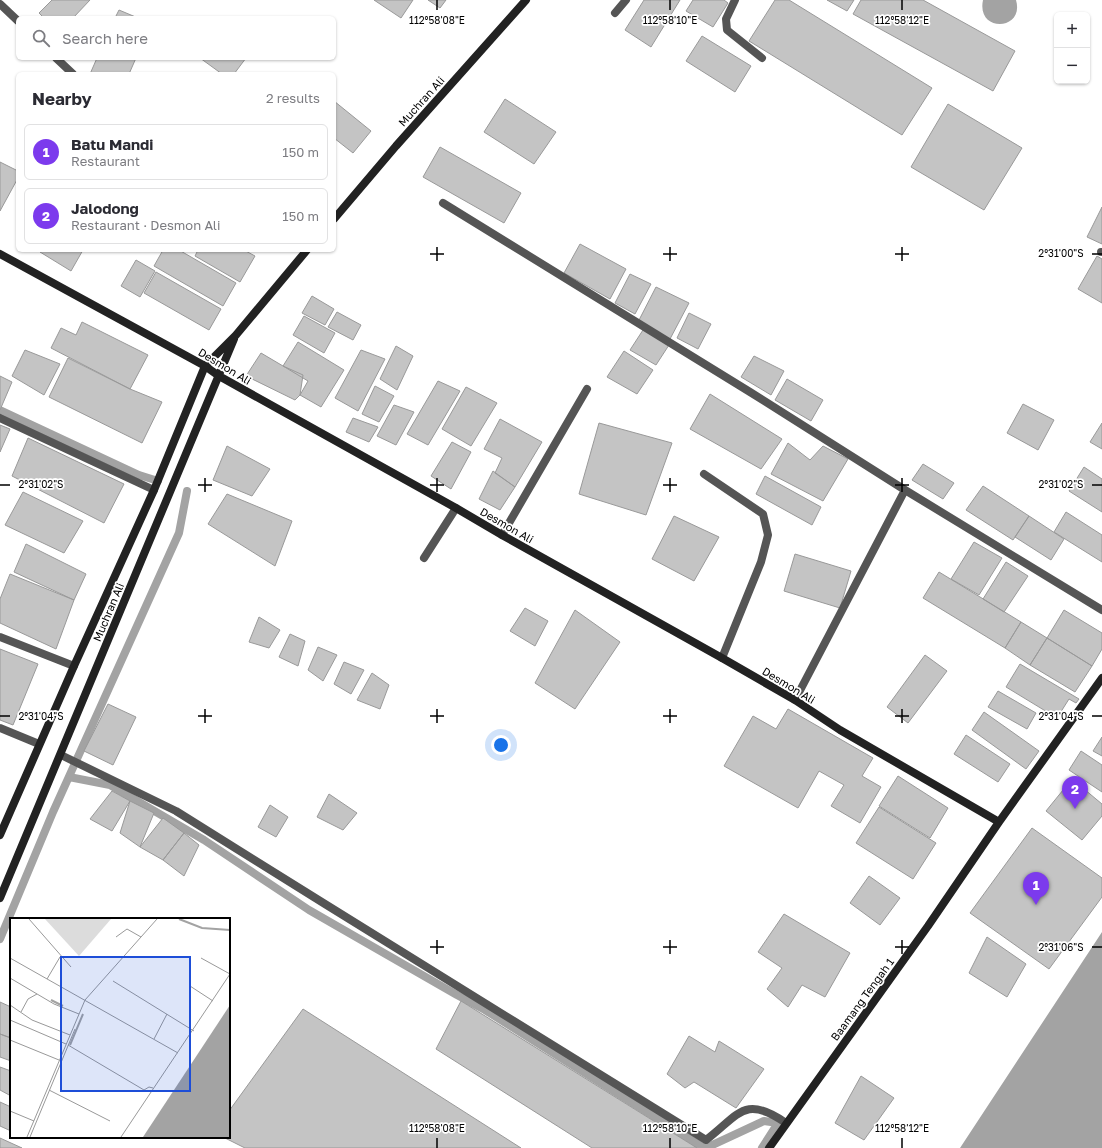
<!DOCTYPE html>
<html lang="en">
<head>
<meta charset="utf-8">
<style>
	body { margin:0; font-family:"Golos Text",sans-serif; background:#f7f7f7; color:#2b2b33 }
	.controls { position:absolute; right:12px; top:12px; display:grid; overflow:hidden; border-radius:6px; box-shadow:0 1px 3px #0004 }
	.controls button { width:36px; height:36px; display:grid; place-items:center; padding:0; border:0; border-bottom:1px solid #e1e1e2; background:#fff; color:#2b2b33; font:20px sans-serif }
	.you { position:absolute; left:501px; top:745px; width:14px; height:14px; margin:-10px; border:3px solid #fff; border-radius:50%; background:#1a73e8; box-shadow:0 0 0 6px #1a73e833 }
	.badge { display:grid; place-items:center; width:26px; height:26px; border-radius:50%; background:#7c3aed; color:#fff; font-size:13px; font-weight:700 }
	.pin { position:absolute; translate:-50% -33px; filter:drop-shadow(0 1px 2px #0008) }
	.pin::after { content:''; position:absolute; top:21px; width:14px; height:12px; background:inherit; clip-path:polygon(0 0,100% 0,50% 100%) }
	.list { margin:0; padding:0; list-style:none }
	h2 { display:flex; justify-content:space-between; align-items:center; height:52px; margin:0; padding:0 16px; font-size:17px }
	h2 small { font-size:13px; font-weight:400; color:#7c7c81 }
	.list li { display:grid; grid-template-columns:26px 1fr auto; gap:12px; align-items:center; box-sizing:border-box; height:56px; margin:0 8px 8px; padding:0 8px; border:1px solid #e1e1e2; border-radius:6px }
	.list b { display:block; font-size:15px; white-space:nowrap }
	.list p { margin:0; font-size:13px; white-space:nowrap; color:#7c7c81 }
	.list em { font-size:13px; font-style:normal; color:#7c7c81 }
	.icon { flex:none; width:22px; height:22px; fill:none; stroke:currentColor; stroke-width:2; stroke-linecap:round; stroke-linejoin:round }
	.map { position:relative; flex:none; width:1102px; height:1148px; overflow:hidden }
	.search { position:absolute; background:#fff; box-shadow:0 1px 3px #0004; left:16px; top:16px; width:320px; height:44px; display:flex; align-items:center; gap:10px; box-sizing:border-box; padding:0 14px; border-radius:6px; color:#7c7c81; font-size:15px }
	.panel { position:absolute; background:#fff; box-shadow:0 1px 3px #0004; left:16px; top:72px; width:320px; height:180px; border-radius:6px }
	.map>svg:first-child { display:block }
	.water { fill:#a3a3a3 }
	.lines { fill:none; stroke-linecap:round; stroke-linejoin:round }
	.stream { stroke:#a3a3a3; stroke-width:8 }
	.building { fill:#c4c4c4; stroke:#999 }
	.lane { stroke:#555; stroke-width:8 }
	.street { stroke:#555; stroke-width:8 }
	.secondary { stroke:#222; stroke-width:8 }
	.ticks { fill:none; stroke:#000; stroke-width:1.5 }
	.labels { text-anchor:middle; dominant-baseline:central; stroke-width:3.5; stroke-linejoin:round; paint-order:stroke }
	.street-label { font-size:11px; fill:#000; stroke:#fff }
	.inset-river { fill:none; stroke:#a3a3a3; stroke-width:2 }
	.inset-road { fill:none; stroke:#999; stroke-width:1 }
	.view { fill:#1d4ed8; fill-opacity:0.15; stroke:#1d4ed8; stroke-width:2 }
	.inset-edge { fill:none; stroke:#000; stroke-width:2 }
	.ticks-label { font-size:10px; text-anchor:middle; fill:#000; stroke:#fff; stroke-width:3.5; stroke-linejoin:round; paint-order:stroke }
</style>
</head>
<body>
<div class="map">
<svg width="1102" height="1148" viewBox="0 0 1102 1148">
	<rect width="100%" height="100%" fill="#fff"/>
	<path class="water" d="M983 0H1016C1025 31 976 33 983 0Z
		M1102 932V1148H960Z"/>
	<g class="lines">
		<path class="stream" d="M0 410 139 475 158 481
			M69 777 110 785 204 840 309 910 457 995 485 1010 704 1148
			M0 939 53 812 179 533 187 491
			M706 1148 764 1121 778 1123 762 1148"/>
	</g>
	<path class="building" d="M52 0H90L73 18H44L39 13Z
		M374 0H413L401 18Z
		M428 0H446L440 8Z
		M644 0H680L651 47 625 30Z
		M693 0H724L728 3 713 27 686 11Z
		M775 0H789L932 88 902 135 749 41Z
		M827 0H854L847 11Z
		M861 0H923L1015 51 993 91 853 14Z
		M119 10 138 18H115Z
		M702 36 751 66 735 92 686 61Z
		M97 58H136L129 74H90Z
		M200 58H246L234 74H222Z
		M505 99 556 132 534 164 484 132Z
		M334 101 371 131 353 153 334 138Z
		M948 104 1022 148 984 210 911 167Z
		M440 147 521 193 504 223 423 177Z
		M0 162 18 171V178L0 211Z
		M1102 207V244L1087 237Z
		M580 244 626 269 610 299 564 273Z
		M41 250H83L71 271 40 252Z
		M163 250H179L236 283 223 306 154 266Z
		M198 250H244L255 256 240 282 195 256Z
		M1097 256 1102 259V303L1078 289Z
		M136 260 155 271 140 297 121 286Z
		M156 272 221 309 209 330 144 293Z
		M630 274 651 284 635 314 615 303Z
		M656 287 689 303 670 339 638 322Z
		M312 296 334 309 325 325 302 313Z
		M337 312 361 325 353 340 328 327Z
		M689 313 711 324 698 349 677 338Z
		M304 316 335 333 324 353 293 335Z
		M82 322 148 355 130 389 51 348 61 328 76 335Z
		M643 330 669 345 656 365 630 350Z
		M298 342 344 370 321 407 300 395 308 381 283 366Z
		M396 346 413 356 397 390 380 379Z
		M25 350 60 364 44 395 12 376Z
		M361 350 385 359 358 411 335 398Z
		M624 351 653 370 637 394 607 377Z
		M261 353 283 366 303 375 300 395 295 400 246 376Z
		M754 356 784 371 771 395 741 377Z
		M68 358 130 389 162 402 142 443 49 397Z
		M0 376 12 382 0 410Z
		M787 379 823 400 811 421 775 400Z
		M438 381 460 391 428 445 407 434Z
		M375 386 394 396 379 422 362 414Z
		M466 387 497 403 471 446 442 429Z
		M710 394 782 439 761 469 690 429Z
		M1023 404 1054 420 1038 450 1007 433Z
		M394 405 414 412 396 445 377 436Z
		M353 418 378 427 369 442 346 432Z
		M500 419 542 442 515 487 495 473 502 458 484 449Z
		M599 423 672 443 646 515 579 494Z
		M1102 423V449L1090 442Z
		M0 425 10 429 0 452Z
		M28 438 124 484 104 523 12 476Z
		M452 442 471 452 451 489 431 476Z
		M788 443 810 460 823 446 848 459 823 501 771 474Z
		M227 446 270 469 252 496 213 480Z
		M923 464 954 483 943 499 912 480Z
		M1084 467 1102 479V512L1069 491Z
		M493 471 515 487 500 510 479 499Z
		M765 476 821 507 812 525 756 494Z
		M983 486 1029 516 1013 540 966 510Z
		M23 492 83 521 64 553 5 525Z
		M227 494 292 521 275 566 208 524Z
		M1066 512 1102 535V562L1054 532Z
		M674 516 719 537 694 581 652 559Z
		M1029 516 1064 539 1051 560 1015 537Z
		M974 542 1002 558 979 595 951 579Z
		M26 544 86 574 74 600 14 572Z
		M795 554 851 571 840 608 784 591Z
		M1006 562 1028 576 1004 612 983 599Z
		M939 572 1021 622 1005 648 923 598Z
		M10 574 74 600 56 649 0 623V599Z
		M525 608 548 621 535 646 510 631Z
		M575 610 620 642 575 709 535 683Z
		M1064 610 1102 633V649L1092 666 1047 638Z
		M259 617 280 630 269 648 249 642Z
		M1021 622 1047 638 1030 665 1005 648Z
		M290 634 305 641 298 666 279 657Z
		M1047 638 1092 666 1075 692 1030 665Z
		M318 647 337 655 323 681 308 670Z
		M0 649 38 664 13 725 0 720Z
		M925 655 947 671 908 723 887 707Z
		M344 662 364 670 351 694 334 684Z
		M1020 664 1079 699 1076 703 1069 699 1057 718 1006 687Z
		M372 673 389 685 380 709 357 700Z
		M998 691 1036 713 1027 729 988 707Z
		M108 704 136 717 113 765 84 751Z
		M788 709 873 758 862 776 881 787 860 823 831 806 844 785 819 771 798 808 724 766 753 716 776 729Z
		M984 712 1039 751 1026 769 972 730Z
		M966 735 1010 764 998 782 954 754Z
		M1102 737V756L1093 751Z
		M1081 751 1102 765V792L1069 770Z
		M898 776 948 808 930 838 879 806Z
		M1072 779 1102 804V816L1082 840 1046 811Z
		M112 791 130 801 112 831 90 819Z
		M329 794 357 813 343 830 317 817Z
		M130 801 154 813 140 847 120 833Z
		M270 805 288 817 276 837 258 827Z
		M879 807 936 843 913 879 856 843Z
		M163 818 184 833 163 860 140 847Z
		M1032 828 1102 878V897L1049 969 970 913Z
		M184 833 199 845 184 876 163 860Z
		M869 876 900 898 880 925 850 903Z
		M784 914 850 953 825 997 802 985 788 1007 767 989 782 968 758 952Z
		M987 937 1026 964 1007 997 969 973Z
		M461 1001 697 1148H592L436 1049Z
		M0 1002 11 1007V1038L0 1034Z
		M303 1009 521 1148H245L223 1137H229V1111Z
		M0 1034 11 1038V1061L0 1057Z
		M689 1036 715 1052 719 1041 764 1069 736 1108 694 1082 685 1088 667 1074Z
		M0 1067 11 1071V1096L0 1090Z
		M861 1076 894 1098 864 1140 835 1123Z
		M0 1102 11 1107V1131L0 1126Z
		M0 1138 22 1148H0Z"/>
	<g class="lines">
		<path class="lane" d="M735 0 726 19 727 30 762 58
			M615 13 626 0
			M704 474 763 514 768 535 761 562 722 658
			M502 535 587 389
			M424 558 456 508"/>
		<path class="street" d="M0 4 18 21
			M56 58 73 74
			M443 203 750 392 905 490 1102 610
			M1101 252H1102
			M0 418 154 490
			M0 637 74 666
			M795 700 905 490
			M0 728 39 744
			M61 755 176 811 325 904 706 1140C739 1115 744 1094 786 1123"/>
		<path class="secondary" d="M334 219 396 146 526 0
			M0 254 205 366 219 376 456 508 502 535 722 658 795 700 840 730 999 822
			M0 835 74 666 154 490 205 366 236 335 307 250
			M0 898 234 339
			M769 1148 928 926 999 822 1102 678"/>
	</g>
	<path class="ticks" d="M437 0V10M670 0V10M902 0V10M437 247V261M670 247V261M902 247V261M430 254H444M663 254H677M895 254H909M1092 254H1102M205 478V492M437 478V492M670 478V492M902 478V492M0 485H10M198 485H212M430 485H444M663 485H677M895 485H909M1092 485H1102M205 709V723M437 709V723M670 709V723M902 709V723M0 716H10M198 716H212M430 716H444M663 716H677M895 716H909M1092 716H1102M437 940V954M670 940V954M902 940V954M430 947H444M663 947H677M895 947H909M1092 947H1102M437 1138V1148M670 1138V1148M902 1138V1148"/>
	<g class="labels">
		<g class="street-label">
			<text transform="translate(421 101) rotate(-48)">Muchran Ali</text>
			<text transform="translate(225 366) rotate(31)">Desmon Ali</text>
			<text transform="translate(507 525) rotate(30)">Desmon Ali</text>
			<text transform="translate(108 612) rotate(-67)">Muchran Ali</text>
			<text transform="translate(789 685) rotate(31)">Desmon Ali</text>
			<text transform="translate(862 999) rotate(-54)">Baamang Tengah 1</text>
		</g>
	</g>
	<g transform="translate(10 918)">
		<rect width="220" height="220" fill="#fff"/>
		<path d="M35 1H101L69 38Z" fill="#dcdcdc"/>
		<path d="M220 87V219H133Z" fill="#a3a3a3"/>
		<path class="inset-river" d="M169 1 192 10 220 12M41 82 53 88M60 127 73 96"/>
		<path class="inset-road" d="M19 1 61 49M106 19 117 11 131 19M0 40 168 135M191 40 220 56M0 60 44 86 69 96M37 61 50 39M103 63 184 113M180 68 203 83M0 87 22 102 60 117M11 94 18 81 27 76M0 102 56 126M144 121 157 96M0 122 49 142M58 127 134 172 139 169 143 170M39 172 100 203M0 193 24 203M17 219 75 82 147 1M20 219 65 111M111 219 220 56"/>
		<path class="view" d="M51 39H180V173H51Z"/>
		<rect width="220" height="220" class="inset-edge"/>
	</g>
	<g class="ticks-label">
		<text x="437" y="24">112°58'08"E</text>
		<text x="670" y="24">112°58'10"E</text>
		<text x="902" y="24">112°58'12"E</text>
		<text x="1061" y="257">2°31'00"S</text>
		<text x="41" y="488">2°31'02"S</text>
		<text x="1061" y="488">2°31'02"S</text>
		<text x="41" y="720">2°31'04"S</text>
		<text x="1061" y="720">2°31'04"S</text>
		<text x="1061" y="951">2°31'06"S</text>
		<text x="437" y="1132">112°58'08"E</text>
		<text x="670" y="1132">112°58'10"E</text>
		<text x="902" y="1132">112°58'12"E</text>
	</g>
</svg>
<div class="controls">
<button>+</button>
<button>−</button>
</div>
<div class="you"></div>
<div class="pin badge" style="left:1036px;top:905px">1</div>
<div class="pin badge" style="left:1075px;top:809px">2</div>
<div class="search"><svg class="icon" aria-label="search" viewBox="0 0 24 24"><circle cx="10" cy="10" r="6"/><path d="M15 15l6 6"/></svg>Search here</div>
<section class="panel">
<h2>Nearby<small>2 results</small></h2>
<ul class="list">
<li><span class="badge">1</span><div><b>Batu Mandi</b><p>Restaurant</p></div><em>150 m</em></li>
<li><span class="badge">2</span><div><b>Jalodong</b><p>Restaurant · Desmon Ali</p></div><em>150 m</em></li>
</ul>
</section>
</div>
</body>
</html>
